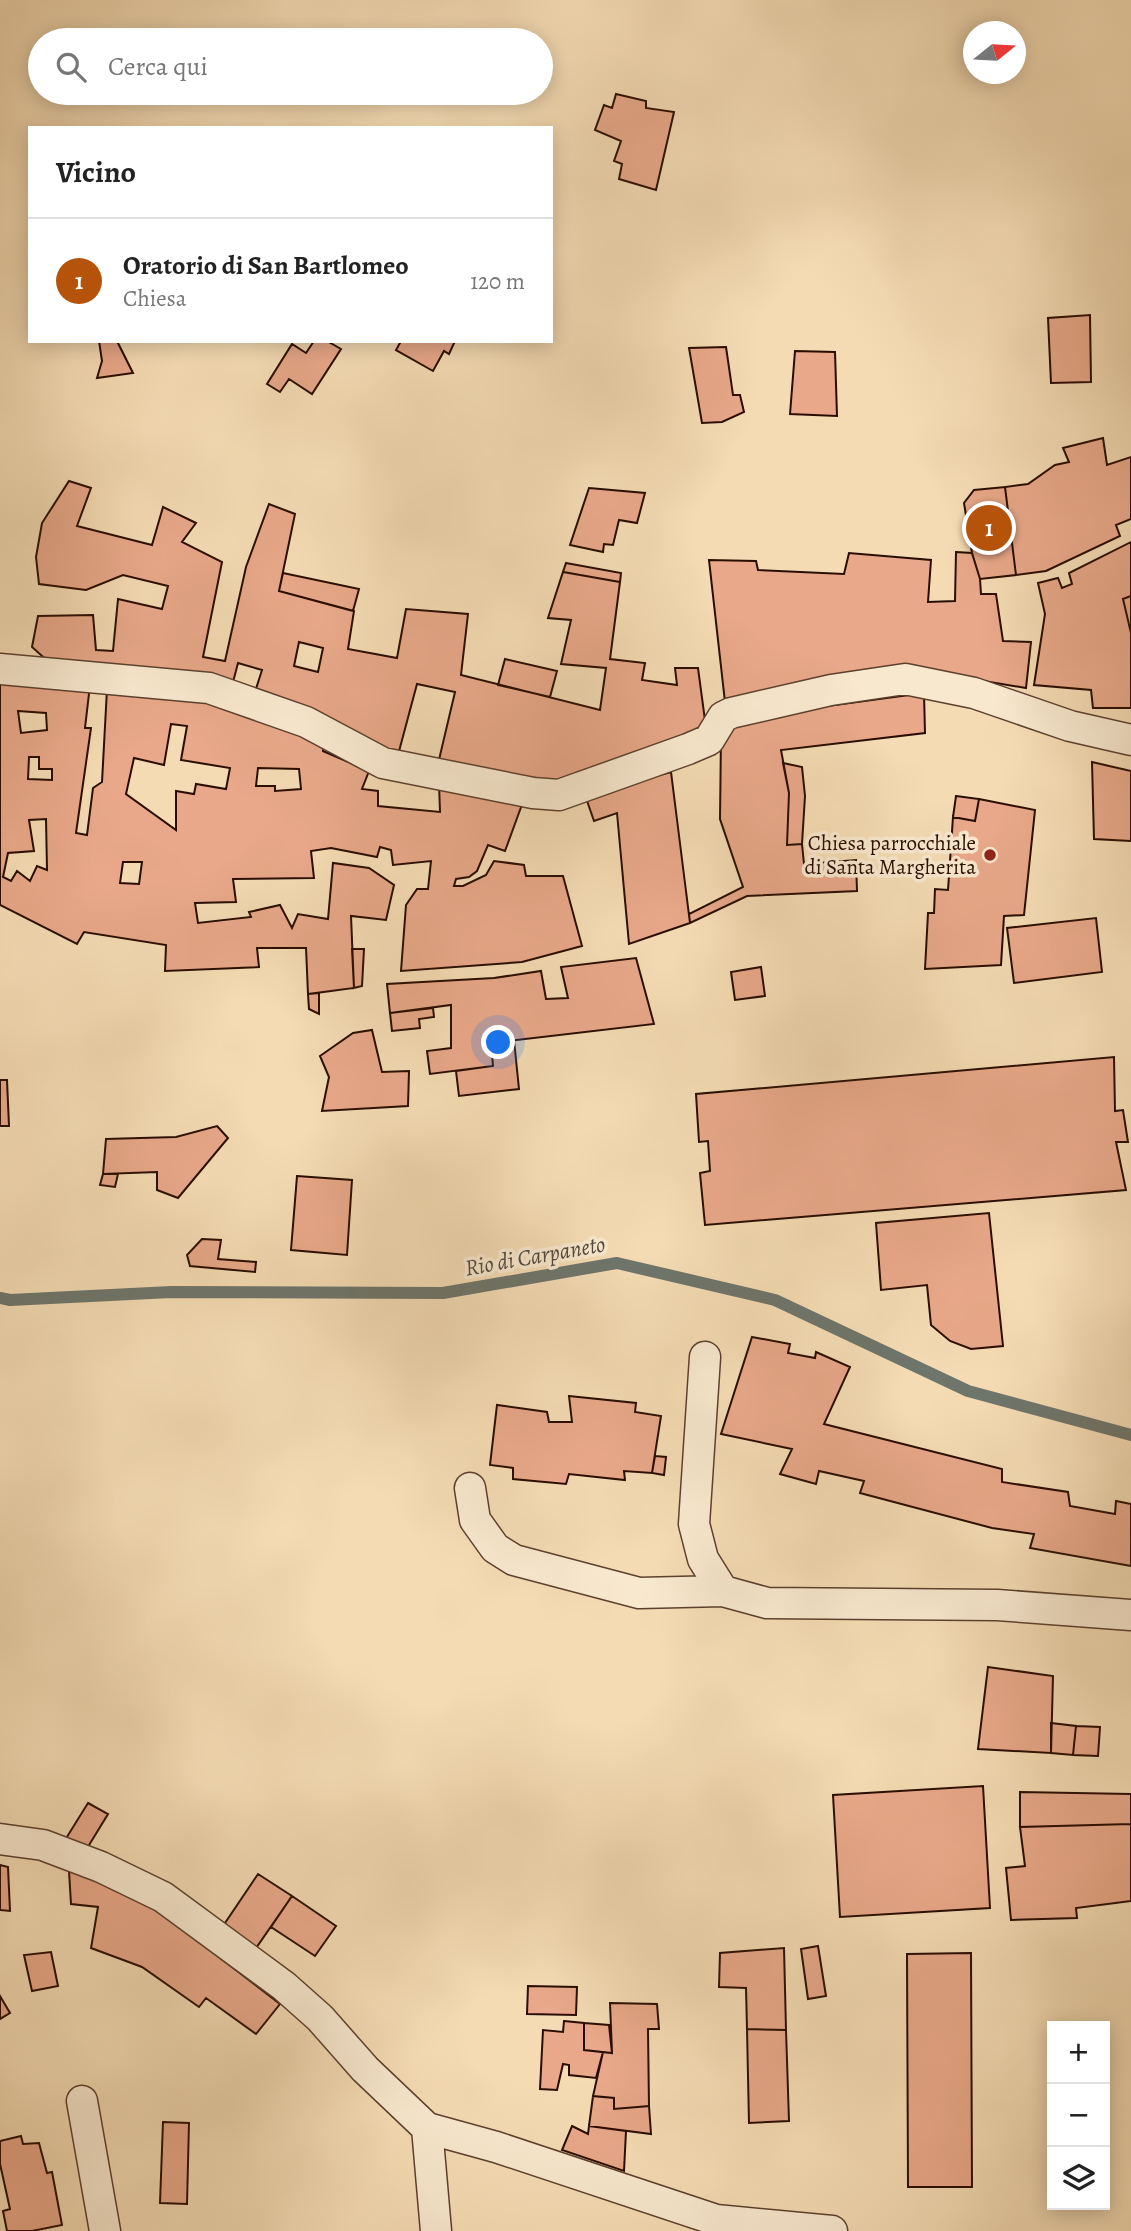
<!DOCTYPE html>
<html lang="it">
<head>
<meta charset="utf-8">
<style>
	body { margin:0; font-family:Alegreya,serif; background:#f2f2f2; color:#222 }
	.controls { position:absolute; right:21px; bottom:21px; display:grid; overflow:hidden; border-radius:0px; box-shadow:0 4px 18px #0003 }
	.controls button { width:63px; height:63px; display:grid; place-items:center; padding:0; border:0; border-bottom:2px solid #e0e0e0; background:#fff; color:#222; font:35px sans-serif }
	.compass { position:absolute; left:963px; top:21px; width:63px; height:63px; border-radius:50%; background:#fff; box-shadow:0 4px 18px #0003; rotate:72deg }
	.you { position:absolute; left:499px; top:1043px; width:24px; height:24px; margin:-18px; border:5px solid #fff; border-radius:50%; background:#1a73e8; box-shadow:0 0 0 10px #1a73e833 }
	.badge { display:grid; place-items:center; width:46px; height:46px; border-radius:50%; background:#b45309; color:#fff; font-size:23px; font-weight:700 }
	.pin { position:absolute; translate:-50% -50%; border:4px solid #fff; box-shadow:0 2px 7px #0006 }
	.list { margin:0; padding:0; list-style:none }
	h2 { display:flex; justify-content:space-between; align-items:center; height:91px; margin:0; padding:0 28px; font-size:30px }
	h2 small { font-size:23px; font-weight:400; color:#767676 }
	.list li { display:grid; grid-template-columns:46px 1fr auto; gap:21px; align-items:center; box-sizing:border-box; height:126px; padding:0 28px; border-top:2px solid #e0e0e0 }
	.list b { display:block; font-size:26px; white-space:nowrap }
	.list p { margin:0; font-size:23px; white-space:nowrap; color:#767676 }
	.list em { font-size:23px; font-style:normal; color:#767676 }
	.icon { flex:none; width:38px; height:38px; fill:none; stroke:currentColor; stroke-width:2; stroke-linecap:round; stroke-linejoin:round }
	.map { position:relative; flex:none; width:1131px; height:2231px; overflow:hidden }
	.search { position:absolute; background:#fff; box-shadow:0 4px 18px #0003; left:28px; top:28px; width:525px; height:77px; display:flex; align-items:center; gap:18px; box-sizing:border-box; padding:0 24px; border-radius:38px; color:#767676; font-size:26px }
	.panel { position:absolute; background:#fff; box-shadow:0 4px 18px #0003; left:28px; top:126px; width:525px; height:217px; border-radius:0px }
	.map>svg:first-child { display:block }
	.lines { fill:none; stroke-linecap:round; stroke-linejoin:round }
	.stream { stroke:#6e756b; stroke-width:12 }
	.building { fill:#e8a889; stroke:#2a0d01; stroke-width:2; fill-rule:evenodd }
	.street-casing { stroke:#5c402e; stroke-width:33 }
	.street { stroke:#f8e8ce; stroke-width:30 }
	.poi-dot { fill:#8f2418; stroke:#f8e8ce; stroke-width:2.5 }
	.labels { text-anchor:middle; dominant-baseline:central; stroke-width:7; stroke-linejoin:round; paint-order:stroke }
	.poi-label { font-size:21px; fill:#2a0d01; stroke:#f8e8ce; text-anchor:end }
	.water-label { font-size:23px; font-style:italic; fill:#524a3f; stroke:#f8e8ce }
</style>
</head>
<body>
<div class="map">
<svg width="1131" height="2231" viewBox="0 0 1131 2231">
	<rect width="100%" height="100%" fill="#f4dbb3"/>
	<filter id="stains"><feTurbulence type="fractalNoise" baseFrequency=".00286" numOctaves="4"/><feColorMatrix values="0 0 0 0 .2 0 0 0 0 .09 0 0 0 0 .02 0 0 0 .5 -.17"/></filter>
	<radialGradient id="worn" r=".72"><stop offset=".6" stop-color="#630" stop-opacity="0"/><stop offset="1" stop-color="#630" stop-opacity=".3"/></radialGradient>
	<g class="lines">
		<path class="stream" d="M0 1298 10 1300 171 1292 443 1293 617 1263 775 1300 968 1391 1131 1435"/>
	</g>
	<path class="building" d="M616 94 646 101V108L674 112 656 190 619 179 622 164 614 161 621 141 595 130 604 105 612 108Z
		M1090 315 1091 382 1051 383 1048 318Z
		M99 341H121L118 343 133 373 97 378 102 361Z
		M314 341H327L341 349 312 394 289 379 280 392 267 384 292 344 306 353Z
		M401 341H455L449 354 444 351 433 371 396 350Z
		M726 347 733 395H740L744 412 722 422 702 423 689 348Z
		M795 351 835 352 837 416 790 414Z
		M1103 438 1107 465 1131 457V519L1116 525 1120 536 1046 571 1016 575 1005 487 1028 484 1055 465 1069 462 1063 448Z
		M69 481 91 488 77 526 152 545 163 507 196 523 182 542 222 562 203 657 225 661 246 567 269 504 295 514 279 591 354 611 348 649 397 658 406 609 468 614 461 675 600 710 606 668 561 664 571 620 548 618 563 572 620 582 610 659 645 663 642 680 677 685 675 668H698L707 735 552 785 438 764 455 692 417 684 398 755 255 692 262 670 238 663 232 686 52 665 32 647 38 616 93 615 96 650 113 651 118 599 162 609 168 586 123 575 86 590 39 584 36 557 42 523ZM299 642 323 648 318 672 294 666Z
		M1005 487 1016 575 980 579 972 553 964 503 974 490Z
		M589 488 645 493 637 523 619 520 613 545 604 544 603 552 570 545Z
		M1131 542V596L1123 599 1131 633V708H1093L1091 690 1034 685 1045 614 1038 583 1058 578 1062 588 1072 584 1069 573Z
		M956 552 972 553 980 579 981 594H996L1003 641 1031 642 1026 688 901 667 725 702 709 560 756 561 758 570 844 574 849 553 931 560 928 602 955 601Z
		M566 563 621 573 620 582 563 572Z
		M283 573 359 589 353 611 279 591Z
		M1131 596V633L1123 599Z
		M505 659 557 671 550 697 498 685Z
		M0 682 90 685 85 728H91L76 833 87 835 93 788 102 782 107 689 194 694 324 739 323 751 369 771 362 789 378 791V806L440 812 439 783 524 799 505 851 488 845 477 871 469 877 456 879 454 886H463L486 875 494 861 524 865 526 876H563L582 946 522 962 401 971 406 905 417 889H428L431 861 393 865 391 850 380 847 377 857 331 848 311 851 314 878 233 879 236 902 195 903 198 923 251 917 249 912 280 905 292 928 298 914 328 919 333 863 369 868 394 885 386 920 351 916 354 988 308 994 306 948H257L259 967 165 971 166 945 84 932 77 944 0 905ZM18 711 46 713 47 730 21 733ZM171 724 187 726 181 760 230 768 226 789 196 784 194 794 176 791V830L126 794 134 758 164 765ZM29 757H39V769H52V780L28 779ZM258 768 299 769 301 789 275 791V786H256ZM46 819 47 870 37 866 30 881 17 871 11 881 3 877 8 853 34 851 29 820ZM123 862H142L139 884 120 883Z
		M924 693 925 733 781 750 789 793 787 845 802 844 804 864 856 860 857 891 747 896 690 923 689 914 743 887 720 819 721 736 753 716Z
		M1092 762 1131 771V841L1094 839Z
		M783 763 802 767 805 796 802 844 787 845 789 793Z
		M671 772 690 923 629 944 617 813 594 821 585 795Z
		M956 796 979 799 975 821 953 817Z
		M979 799 1035 810 1024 915 1004 916 1001 965 925 969 928 913H934L935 889 948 890 953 817 975 821Z
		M1096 918 1102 972 1014 983 1007 928Z
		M352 949H364L362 986 354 988Z
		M636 958 654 1024 491 1043 493 1066 430 1074 427 1051 451 1048V1005L390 1013 387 984 494 978 541 971 546 999 568 998 561 967Z
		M761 967 765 996 735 1000 731 972Z
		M319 993V1014L309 1009 308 994Z
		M433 1008 434 1017 419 1019 420 1028 392 1031 390 1013Z
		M372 1030 382 1072 409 1071 408 1106 322 1111 329 1077 320 1056 353 1033Z
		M514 1040 519 1089 459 1096 456 1071 493 1066 491 1043Z
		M1114 1057 1115 1111 1123 1110 1128 1142H1116L1126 1190 705 1225 700 1173 710 1171 708 1141 699 1142 696 1094Z
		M0 1080H7L9 1126H0Z
		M217 1126 228 1138 178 1198 157 1190V1172L103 1174 106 1139 176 1137Z
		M103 1174H118L115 1187 100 1185Z
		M297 1176 352 1180 347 1255 291 1250Z
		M989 1213 1003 1346 971 1349 950 1341 931 1325 927 1285 881 1290 876 1223Z
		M202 1239 221 1240 218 1259 256 1262 255 1272 190 1266 187 1255Z
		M752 1337 790 1344 788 1353 815 1358 816 1352 850 1367 824 1424 1002 1469V1482L1068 1492 1070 1506 1115 1514 1116 1501 1131 1504V1566L1030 1548 1034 1534 992 1528 860 1493 864 1481 819 1471 816 1484 780 1474 792 1449 721 1434Z
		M569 1396 636 1403 635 1412 661 1416 652 1473 624 1471 625 1480 569 1474 566 1484 513 1479V1468L490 1465 497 1405 547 1412 549 1422H572Z
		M655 1456 666 1457 664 1475 652 1473Z
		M988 1667 1053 1676 1051 1753 978 1749Z
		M1051 1723 1076 1726 1073 1755 1051 1753Z
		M1076 1726 1100 1727 1098 1756 1073 1755Z
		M983 1786 990 1908 840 1917 833 1795Z
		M1020 1792 1131 1794V1824L1020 1827Z
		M88 1803 108 1814 86 1850 65 1840Z
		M1131 1824V1901L1076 1908 1077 1918 1011 1920 1006 1868 1025 1866 1020 1827Z
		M0 1865 8 1867 10 1911 0 1910Z
		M69 1871 87 1876 154 1907 280 2004 256 2034 206 1998 199 2007 142 1967 91 1948 98 1907 71 1904Z
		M258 1874 292 1896 254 1951 221 1929Z
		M292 1896 336 1926 315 1956 271 1927Z
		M818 1946 826 1996 808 1999 801 1949Z
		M784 1948 786 2030 747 2029 746 1988 719 1987 720 1953Z
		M51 1952 58 1986 32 1991 24 1955Z
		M971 1953 972 2187H908L907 1954Z
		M528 1986 577 1987 576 2015 527 2014Z
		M0 1996 10 2013 0 2019Z
		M610 2003 657 2004 659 2029H648L649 2106 614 2109V2098L593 2096 603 2052 612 2053Z
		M564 2021 584 2023V2050L603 2052 596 2078 569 2075V2065L563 2064 557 2090 540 2089 543 2030 563 2032Z
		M584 2023 609 2025 612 2053 584 2050Z
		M747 2029 786 2030 789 2121 749 2123Z
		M593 2096 614 2098V2109L649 2106 651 2134 589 2126Z
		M163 2122 189 2123 187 2204 160 2203Z
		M572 2126 588 2134 589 2126 626 2131 624 2171 562 2150Z
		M21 2136 23 2144 39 2143 47 2173 52 2172 62 2225 32 2231H7L3 2211 10 2209 0 2164V2141Z"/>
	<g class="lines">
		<defs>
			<path id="street" d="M0 669 209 688 306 722 383 763 533 793 559 795 688 749 709 740 723 717 731 713 831 690 905 679 974 693 1070 726 1131 740
				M705 1357 694 1524 703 1559 723 1591 767 1603 997 1605 1131 1615
				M470 1488 475 1520 495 1548 514 1560 639 1593 723 1591
				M0 1839 43 1845 101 1867 163 1897 284 1986 320 2018 365 2069 427 2128 496 2147 716 2220 832 2231
				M82 2101 105 2231
				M427 2128 436 2231"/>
		</defs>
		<use href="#street" class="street-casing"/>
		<use href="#street" class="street"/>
	</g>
	<circle class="poi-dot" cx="990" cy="855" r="7"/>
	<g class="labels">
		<g class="poi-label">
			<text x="976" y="843">Chiesa parrocchiale<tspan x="976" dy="24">di Santa Margherita</tspan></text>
		</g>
		<g class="water-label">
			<text transform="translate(535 1256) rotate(-10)">Rio di Carpaneto</text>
		</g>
	</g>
	<rect width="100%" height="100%" filter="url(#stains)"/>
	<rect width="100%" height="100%" fill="url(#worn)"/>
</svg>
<div class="controls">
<button>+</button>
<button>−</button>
<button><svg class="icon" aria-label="layers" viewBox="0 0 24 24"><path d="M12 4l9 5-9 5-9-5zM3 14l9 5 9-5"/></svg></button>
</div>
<svg class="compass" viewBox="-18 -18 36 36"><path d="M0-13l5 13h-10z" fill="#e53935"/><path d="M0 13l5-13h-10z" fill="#767676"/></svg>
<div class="you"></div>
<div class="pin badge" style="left:989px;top:528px">1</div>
<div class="search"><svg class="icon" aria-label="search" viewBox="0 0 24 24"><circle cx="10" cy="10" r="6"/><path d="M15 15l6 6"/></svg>Cerca qui</div>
<section class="panel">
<h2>Vicino<small></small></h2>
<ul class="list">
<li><span class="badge">1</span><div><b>Oratorio di San Bartlomeo</b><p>Chiesa</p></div><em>120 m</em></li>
</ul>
</section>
</div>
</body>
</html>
